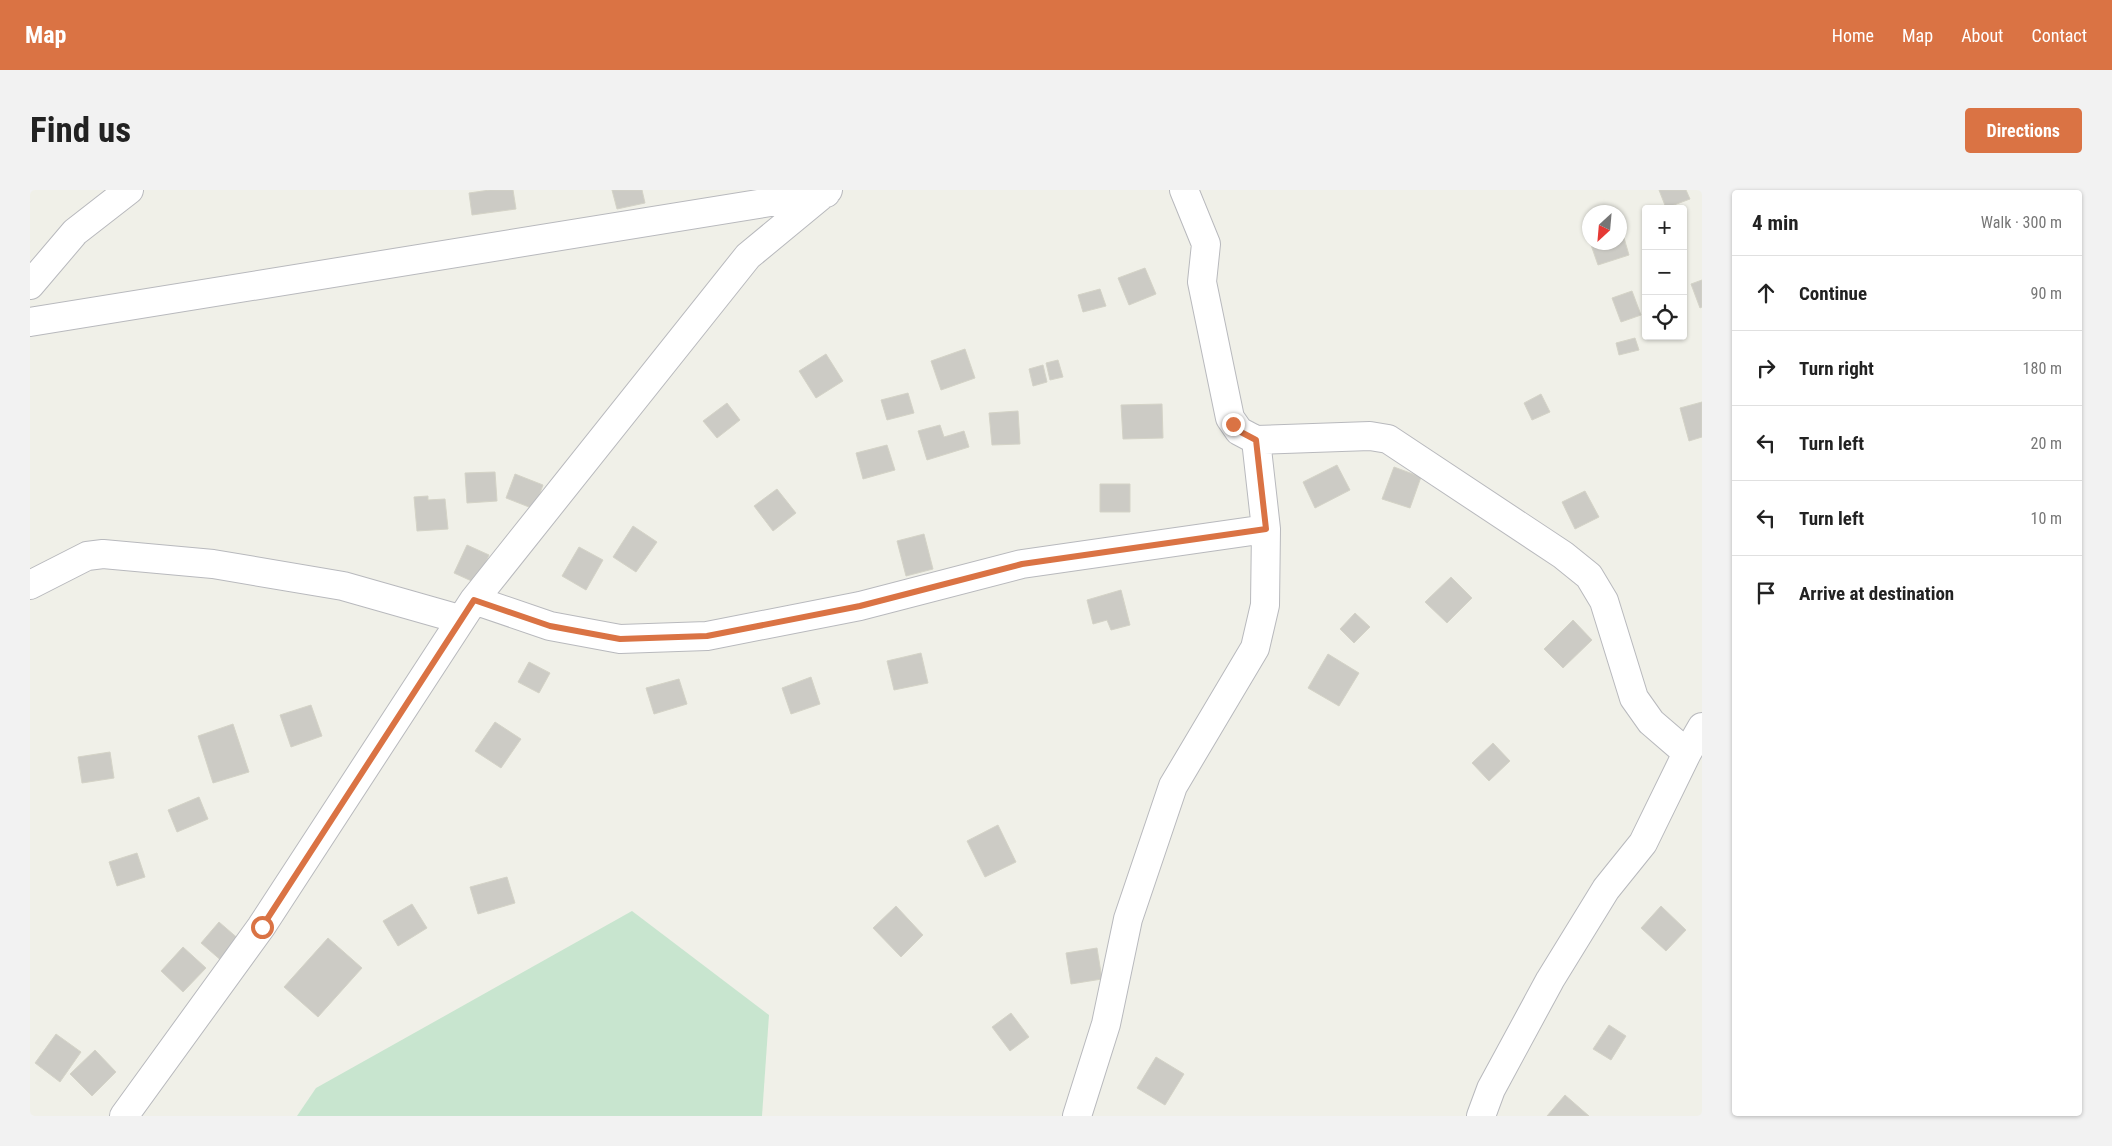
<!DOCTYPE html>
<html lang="en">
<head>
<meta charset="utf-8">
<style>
	body { margin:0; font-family:"Roboto Condensed",sans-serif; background:#f2f2f2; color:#222 }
	.controls { position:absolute; right:15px; top:15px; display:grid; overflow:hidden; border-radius:5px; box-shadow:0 1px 4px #0004 }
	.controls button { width:45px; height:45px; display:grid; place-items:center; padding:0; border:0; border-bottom:1px solid #e0e0e0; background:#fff; color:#222; font:25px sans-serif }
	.compass { position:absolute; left:1552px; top:15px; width:45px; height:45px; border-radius:50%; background:#fff; box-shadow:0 1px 4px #0004; rotate:206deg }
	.stop { position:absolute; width:15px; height:15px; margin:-11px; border:4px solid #da7344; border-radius:50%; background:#fff }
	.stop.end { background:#da7344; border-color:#fff; box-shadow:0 1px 5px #0008 }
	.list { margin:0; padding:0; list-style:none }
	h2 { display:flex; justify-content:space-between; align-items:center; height:65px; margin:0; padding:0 20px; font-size:21px }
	h2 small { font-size:16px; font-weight:400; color:#767676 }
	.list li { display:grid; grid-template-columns:32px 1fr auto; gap:15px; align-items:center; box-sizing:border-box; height:75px; padding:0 20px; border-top:1px solid #e0e0e0 }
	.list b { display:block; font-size:19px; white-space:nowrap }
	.list em { font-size:16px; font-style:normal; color:#767676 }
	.icon { flex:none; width:28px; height:28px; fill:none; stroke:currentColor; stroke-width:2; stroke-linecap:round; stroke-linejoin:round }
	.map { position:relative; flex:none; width:1672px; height:926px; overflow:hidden; border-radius:5px }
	header { display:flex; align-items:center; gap:30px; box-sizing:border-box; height:70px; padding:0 25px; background:#da7344; color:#fff }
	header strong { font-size:24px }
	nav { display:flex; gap:28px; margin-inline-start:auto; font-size:18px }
	.intro { display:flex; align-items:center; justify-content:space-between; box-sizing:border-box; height:120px; padding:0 30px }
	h1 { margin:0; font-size:35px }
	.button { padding:12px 22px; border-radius:5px; background:#da7344; color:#fff; font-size:18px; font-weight:700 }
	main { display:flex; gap:30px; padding:0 30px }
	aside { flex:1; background:#fff; border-radius:5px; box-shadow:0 1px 4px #0004 }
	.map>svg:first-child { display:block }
	.green { fill:#c8e5cf }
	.building { fill:#cccbc5; stroke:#d4d3c7 }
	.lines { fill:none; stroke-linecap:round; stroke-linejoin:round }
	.minor-casing { stroke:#b8b9bd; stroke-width:30 }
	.minor { stroke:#fff; stroke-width:28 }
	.route { stroke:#da7344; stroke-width:6 }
</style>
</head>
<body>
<header>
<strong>Map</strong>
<nav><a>Home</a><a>Map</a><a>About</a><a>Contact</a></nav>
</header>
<div class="intro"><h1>Find us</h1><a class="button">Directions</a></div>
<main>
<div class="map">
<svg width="1672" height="926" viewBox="0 0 1672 926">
	<rect width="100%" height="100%" fill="#f0f0e8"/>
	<path class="green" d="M602 721 739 825 732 926H267L286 898Z"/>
	<path class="building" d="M460 0H483L486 19 442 25 439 3Z
		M582 0H612L615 13 587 19Z
		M1629 0H1656L1660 9 1636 18Z
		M1590 34 1599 65 1568 75 1560 52H1590Z
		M1115 78 1126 104 1099 115 1088 88Z
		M1672 90V117L1670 118 1661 94Z
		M1070 99 1076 116 1053 122 1048 105Z
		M1602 101 1611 125 1591 132 1582 108Z
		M1605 148 1609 160 1589 165 1586 153Z
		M935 159 945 188 911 200 901 171Z
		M796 164 813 191 786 208 769 181Z
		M1028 170 1033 187 1020 190 1016 173Z
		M1013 175 1017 192 1003 196 999 179Z
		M878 203 884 223 857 230 851 210Z
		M1511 204 1520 222 1502 230 1494 213Z
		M1672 212V247L1659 251 1650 218Z
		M697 213 710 230 687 248 673 231Z
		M1132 214 1133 248 1093 249 1091 215Z
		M988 221 990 254 962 255 959 223Z
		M910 235 914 247 934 241 939 257 897 270 888 241Z
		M857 255 865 280 833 289 826 263Z
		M1307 275 1320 300 1285 318 1273 292Z
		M1364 277 1391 287 1380 318 1352 309Z
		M465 282 467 311 437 313 435 283Z
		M485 284 513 295 504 319 476 308Z
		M1070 294H1100V322H1070Z
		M747 299 766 323 743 341 724 316Z
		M1555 301 1569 327 1545 339 1532 312Z
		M398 306V310L415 309 418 339 387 341 384 307Z
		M603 336 627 352 606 382 583 367Z
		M894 344 903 379 876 386 867 351Z
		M437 355 459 365 446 393 424 383Z
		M549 357 573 370 556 400 532 386Z
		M1421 387 1442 408 1417 433 1395 412Z
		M1091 400 1100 435 1081 440 1077 430 1063 434 1057 410Z
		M1325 423 1340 437 1324 453 1310 439Z
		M1543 430 1562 450 1533 478 1514 459Z
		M891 463 898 493 864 500 857 471Z
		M1298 464 1329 483 1309 516 1278 498Z
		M499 472 520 483 509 503 488 492Z
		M781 487 790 514 761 524 752 498Z
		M649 489 657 514 624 524 616 498Z
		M281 515 292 546 261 557 250 525Z
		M465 532 491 549 471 578 445 561Z
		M203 534 219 582 183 593 168 546Z
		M1463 553 1480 571 1459 591 1442 573Z
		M80 562 84 588 52 593 48 567Z
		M169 607 178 629 147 642 138 620Z
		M968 635 986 672 955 687 937 651Z
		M107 663 115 687 87 696 79 672Z
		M477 687 485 713 448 724 440 697Z
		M382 714 397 738 368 756 353 731Z
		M866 716 893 745 871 767 843 738Z
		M1631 716 1656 740 1636 761 1611 738Z
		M189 732 211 751 193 772 171 753Z
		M298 748 332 778 288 827 254 797Z
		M153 757 176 778 153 802 131 781Z
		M1067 758 1072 789 1041 794 1036 763Z
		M981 823 999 847 980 861 962 837Z
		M1579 835 1596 846 1581 870 1563 859Z
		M26 844 51 862 30 892 5 873Z
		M65 860 86 882 62 906 40 884Z
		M1126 867 1154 884 1135 915 1107 898Z
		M1535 905 1559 926H1517Z"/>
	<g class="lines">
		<defs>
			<path id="minor" d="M1154 0 1176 54 1172 92 1200 228 1209 241 1226 250 1340 246 1358 249 1533 365 1559 386 1574 411 1604 508 1621 532 1657 563
				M0 95 45 42 99 0
				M0 132 796 3
				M0 395 57 366 73 364 183 374 313 396 429 429
				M444 410 520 436 590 449 677 446 830 416 992 374 1236 339
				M94 926 231 737 444 410 718 66 798 0
				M1047 926 1076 834 1098 729 1143 596 1225 458 1235 415 1236 339 1226 250
				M1451 926 1461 899 1520 790 1576 699 1613 653 1657 563 1672 537"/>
		</defs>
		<use href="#minor" class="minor-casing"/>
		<use href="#minor" class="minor"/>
	</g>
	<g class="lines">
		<path class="route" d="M232 737 444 410 520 436 590 449 677 446 830 416 992 374 1236 339 1226 250 1209 241 1203 234"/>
	</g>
</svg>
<div class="controls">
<button>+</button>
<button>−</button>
<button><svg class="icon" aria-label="locate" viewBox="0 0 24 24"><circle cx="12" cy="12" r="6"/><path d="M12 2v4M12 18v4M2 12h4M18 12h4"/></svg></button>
</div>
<svg class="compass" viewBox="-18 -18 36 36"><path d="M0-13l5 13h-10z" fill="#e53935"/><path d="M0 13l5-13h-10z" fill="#767676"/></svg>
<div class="stop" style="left:232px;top:737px"></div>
<div class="stop end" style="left:1203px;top:234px"></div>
</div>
<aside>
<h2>4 min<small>Walk · 300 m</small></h2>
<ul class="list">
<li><svg class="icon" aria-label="ahead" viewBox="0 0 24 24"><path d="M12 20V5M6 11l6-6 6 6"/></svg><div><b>Continue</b></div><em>90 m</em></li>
<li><svg class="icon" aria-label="right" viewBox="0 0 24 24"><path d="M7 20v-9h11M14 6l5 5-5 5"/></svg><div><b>Turn right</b></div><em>180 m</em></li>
<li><svg class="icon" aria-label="left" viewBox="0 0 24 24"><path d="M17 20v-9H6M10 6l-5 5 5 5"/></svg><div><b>Turn left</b></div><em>20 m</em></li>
<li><svg class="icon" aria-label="left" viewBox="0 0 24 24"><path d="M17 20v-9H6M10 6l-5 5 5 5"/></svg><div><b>Turn left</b></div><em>10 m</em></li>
<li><svg class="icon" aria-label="arrive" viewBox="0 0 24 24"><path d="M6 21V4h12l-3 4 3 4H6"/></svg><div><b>Arrive at destination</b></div></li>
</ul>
</aside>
</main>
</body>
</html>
